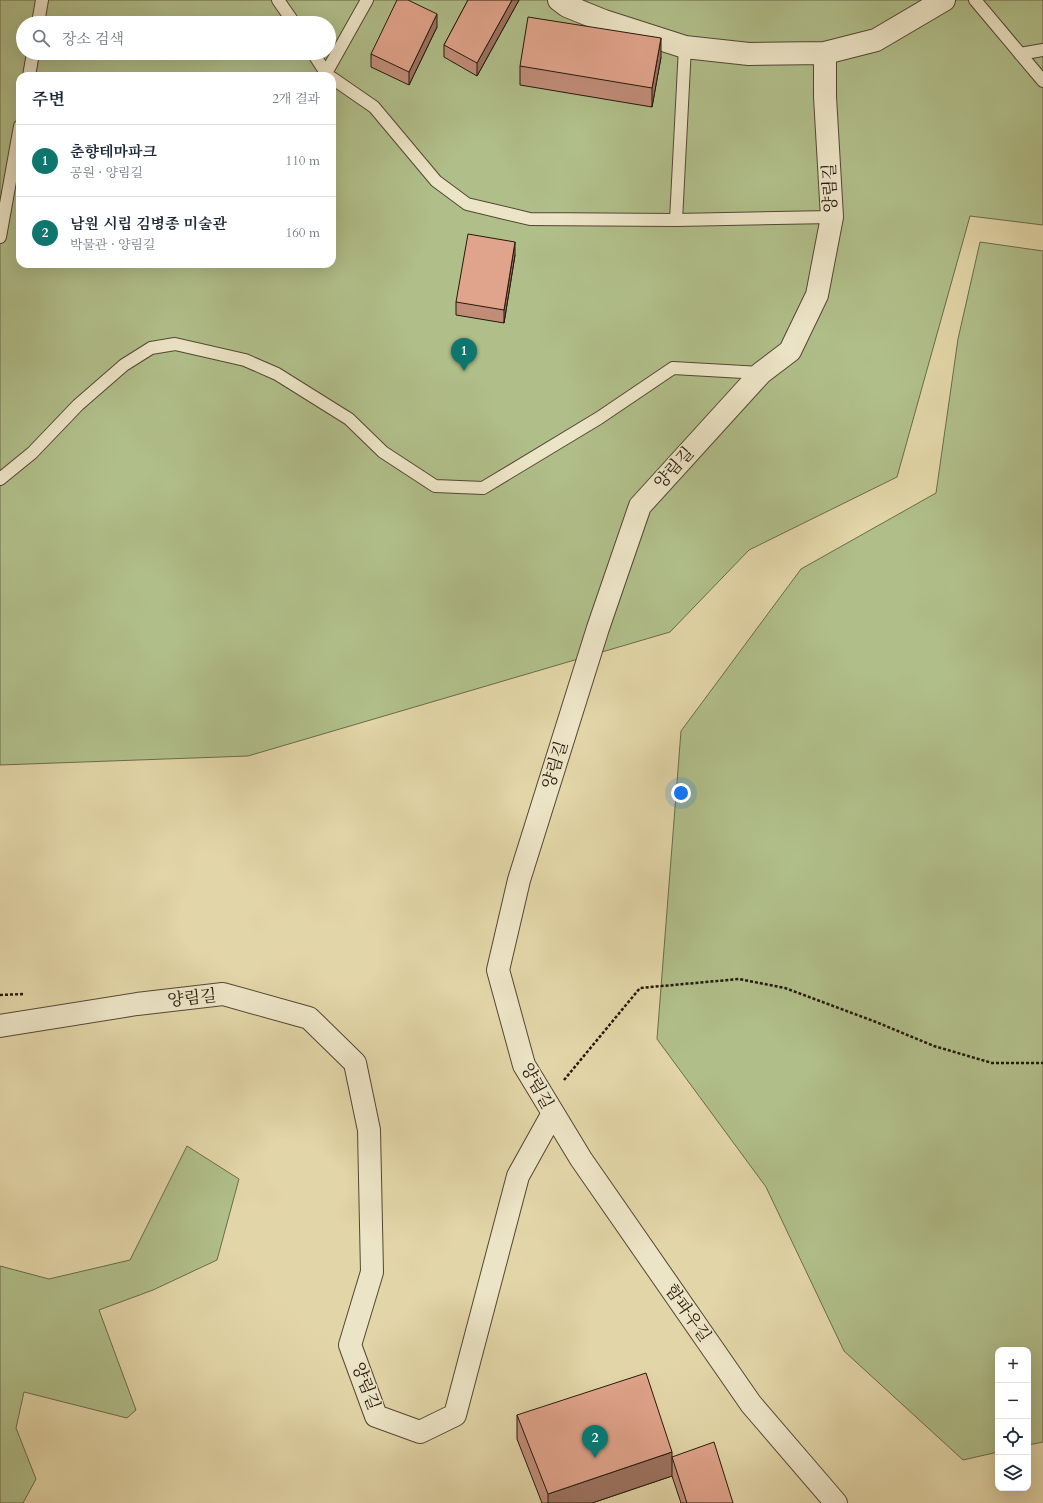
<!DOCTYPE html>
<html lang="ko">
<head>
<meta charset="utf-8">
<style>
	body { margin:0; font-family:Cardo,"Noto Serif KR",serif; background:#f6f6f7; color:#1f2937 }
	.controls { position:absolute; right:12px; bottom:12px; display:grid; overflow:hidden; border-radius:8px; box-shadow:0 4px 16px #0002 }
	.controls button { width:36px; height:36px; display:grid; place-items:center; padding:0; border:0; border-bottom:1px solid #e0e1e3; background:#fff; color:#1f2937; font:20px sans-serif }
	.you { position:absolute; left:681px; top:793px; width:14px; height:14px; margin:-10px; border:3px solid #fff; border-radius:50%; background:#1a73e8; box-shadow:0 0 0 6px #1a73e833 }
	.badge { display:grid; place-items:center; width:26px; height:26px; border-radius:50%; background:#0f766e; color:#fff; font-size:13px; font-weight:700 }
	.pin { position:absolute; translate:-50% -33px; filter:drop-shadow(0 1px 2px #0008) }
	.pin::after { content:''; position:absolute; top:21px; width:14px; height:12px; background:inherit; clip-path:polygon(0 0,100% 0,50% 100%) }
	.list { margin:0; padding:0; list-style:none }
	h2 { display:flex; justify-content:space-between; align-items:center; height:52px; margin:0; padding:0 16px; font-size:17px }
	h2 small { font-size:13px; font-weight:400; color:#747a83 }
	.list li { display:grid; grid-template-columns:26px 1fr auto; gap:12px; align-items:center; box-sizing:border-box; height:72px; padding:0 16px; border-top:1px solid #e0e1e3 }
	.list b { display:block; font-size:15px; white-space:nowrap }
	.list p { margin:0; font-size:13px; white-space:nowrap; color:#747a83 }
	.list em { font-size:13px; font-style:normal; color:#747a83 }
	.icon { flex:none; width:22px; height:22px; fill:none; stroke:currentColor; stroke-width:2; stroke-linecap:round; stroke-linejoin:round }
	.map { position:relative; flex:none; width:1043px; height:1503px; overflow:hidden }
	.search { position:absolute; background:#fff; box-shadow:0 4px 16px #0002; left:16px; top:16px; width:320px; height:44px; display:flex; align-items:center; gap:10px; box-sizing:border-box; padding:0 14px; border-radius:22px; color:#747a83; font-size:15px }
	.panel { position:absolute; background:#fff; box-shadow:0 4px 16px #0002; left:16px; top:72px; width:320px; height:196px; border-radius:12px }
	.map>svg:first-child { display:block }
	.green { fill:#b0be89; stroke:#6a6b4a; fill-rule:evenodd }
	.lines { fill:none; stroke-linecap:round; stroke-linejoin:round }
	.lane-casing { stroke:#544733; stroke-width:14 }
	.street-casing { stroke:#544733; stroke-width:24 }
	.path { stroke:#25180c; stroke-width:2.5; stroke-dasharray:3 2; stroke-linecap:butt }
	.lane { stroke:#ece4c6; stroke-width:12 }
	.street { stroke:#ece4c6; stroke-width:22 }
	.wall { fill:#c18c78; stroke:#25180c }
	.shaded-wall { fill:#9d7261; stroke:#25180c }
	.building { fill:#e0a38b; stroke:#25180c }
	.labels { text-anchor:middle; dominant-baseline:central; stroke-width:3; stroke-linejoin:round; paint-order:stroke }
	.street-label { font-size:17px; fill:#25180c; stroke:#ece4c6 }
</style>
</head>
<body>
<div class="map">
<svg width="1043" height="1503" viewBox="0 0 1043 1503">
	<rect width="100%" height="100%" fill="#e2d5a7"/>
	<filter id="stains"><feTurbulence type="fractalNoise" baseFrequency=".005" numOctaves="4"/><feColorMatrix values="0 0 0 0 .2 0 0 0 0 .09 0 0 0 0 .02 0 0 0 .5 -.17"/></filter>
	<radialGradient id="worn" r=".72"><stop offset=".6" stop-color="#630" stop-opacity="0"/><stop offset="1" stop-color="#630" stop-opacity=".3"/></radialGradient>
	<path class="green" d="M0 0H1043V225L970 216 897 477 749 550 670 632 248 756 0 765ZM23 23H329V53H23ZM20 76H332V264H20Z
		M980 242 1043 251V1442L1028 1445V1350H998V1452L963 1460 844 1351 766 1187 657 1039 681 731 801 569 936 493 958 339Z
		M187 1146 239 1179 217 1260 153 1290 99 1310 136 1410 127 1418 24 1392 16 1428 36 1479 23 1503H0V1266L49 1279 130 1260Z"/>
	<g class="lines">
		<defs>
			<path id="lane" d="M278 0 294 23
				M975 0 1043 81
				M38 23 42 0
				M313 53 326 73 329 76
				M1020 54 1043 50
				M326 73 367 0
				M29 76 33 53
				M332 78 374 107 436 181 467 204 530 219 676 220 832 217
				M676 220 685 47
				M0 237 20 126
				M0 479 32 453 78 405 124 365 151 348 175 344 245 360 277 374 349 419 383 452 435 486 483 488 599 418 673 368 761 373"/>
			<path id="street" d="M559 0 567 6 604 21 685 47 749 54 825 53 876 40 944 0
				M825 53V97L832 217 817 295 790 351 761 373 640 506 598 628 519 880 498 970 524 1065 581 1159 751 1404 836 1503
				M0 1026 137 1004 223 994 309 1018 355 1063 369 1130 372 1272 350 1345 376 1416 420 1432 455 1415 518 1176 553 1113"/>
		</defs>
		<use href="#lane" class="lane-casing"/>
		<use href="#street" class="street-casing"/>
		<path class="path" d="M0 995 24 994
			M564 1080 640 988 739 979 785 988 876 1022 934 1046 992 1063H1043"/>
		<use href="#lane" class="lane"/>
		<use href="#street" class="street"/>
	</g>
	<path class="wall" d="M468 0H519L477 76 444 57V45Z
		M437 27 409 85 371 67V54Z
		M661 57 652 107 520 85V66Z
		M515 255 504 323 456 315V302Z
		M517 1415 672 1457 733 1503H681L672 1476 592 1503H542L517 1439Z"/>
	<path class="shaded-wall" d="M512 0H519L477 76V63Z
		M437 14V27L409 85V72Z
		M661 38V57L652 107V88Z
		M515 242V255L504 323V310Z
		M672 1452V1476L592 1503H548V1494Z"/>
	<path class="building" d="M397 0H408L437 14 409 72 371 54Z
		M468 0H512L477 63 444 45Z
		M528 17 661 38 652 88 520 66Z
		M468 234 515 242 504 310 456 302Z
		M646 1373 672 1452 548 1494 517 1415Z
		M714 1442 733 1503H687L672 1457Z"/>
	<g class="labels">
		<g class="street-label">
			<text transform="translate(830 188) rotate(-92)">양림길</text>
			<text transform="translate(674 468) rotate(-48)">양림길</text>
			<text transform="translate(555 765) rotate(-73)">양림길</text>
			<text transform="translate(192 998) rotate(-6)">양림길</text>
			<text transform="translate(537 1086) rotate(62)">양림길</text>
			<text transform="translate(688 1313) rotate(55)">함파우길</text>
			<text transform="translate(366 1386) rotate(69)">양림길</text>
		</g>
	</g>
	<rect width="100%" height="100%" filter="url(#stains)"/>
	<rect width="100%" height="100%" fill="url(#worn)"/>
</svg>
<div class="controls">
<button>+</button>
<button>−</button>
<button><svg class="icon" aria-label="locate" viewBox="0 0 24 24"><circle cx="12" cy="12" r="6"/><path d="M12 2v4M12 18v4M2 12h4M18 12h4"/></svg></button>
<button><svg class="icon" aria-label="layers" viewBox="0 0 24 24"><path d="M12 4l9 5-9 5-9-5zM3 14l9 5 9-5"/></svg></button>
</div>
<div class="you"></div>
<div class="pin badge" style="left:464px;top:371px">1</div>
<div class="pin badge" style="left:595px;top:1458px">2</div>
<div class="search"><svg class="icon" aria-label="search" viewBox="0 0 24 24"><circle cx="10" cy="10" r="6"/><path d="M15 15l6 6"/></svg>장소 검색</div>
<section class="panel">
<h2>주변<small>2개 결과</small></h2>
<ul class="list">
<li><span class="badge">1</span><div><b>춘향테마파크</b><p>공원 · 양림길</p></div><em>110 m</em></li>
<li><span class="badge">2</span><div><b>남원 시립 김병종 미술관</b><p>박물관 · 양림길</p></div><em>160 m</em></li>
</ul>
</section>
</div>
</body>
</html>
